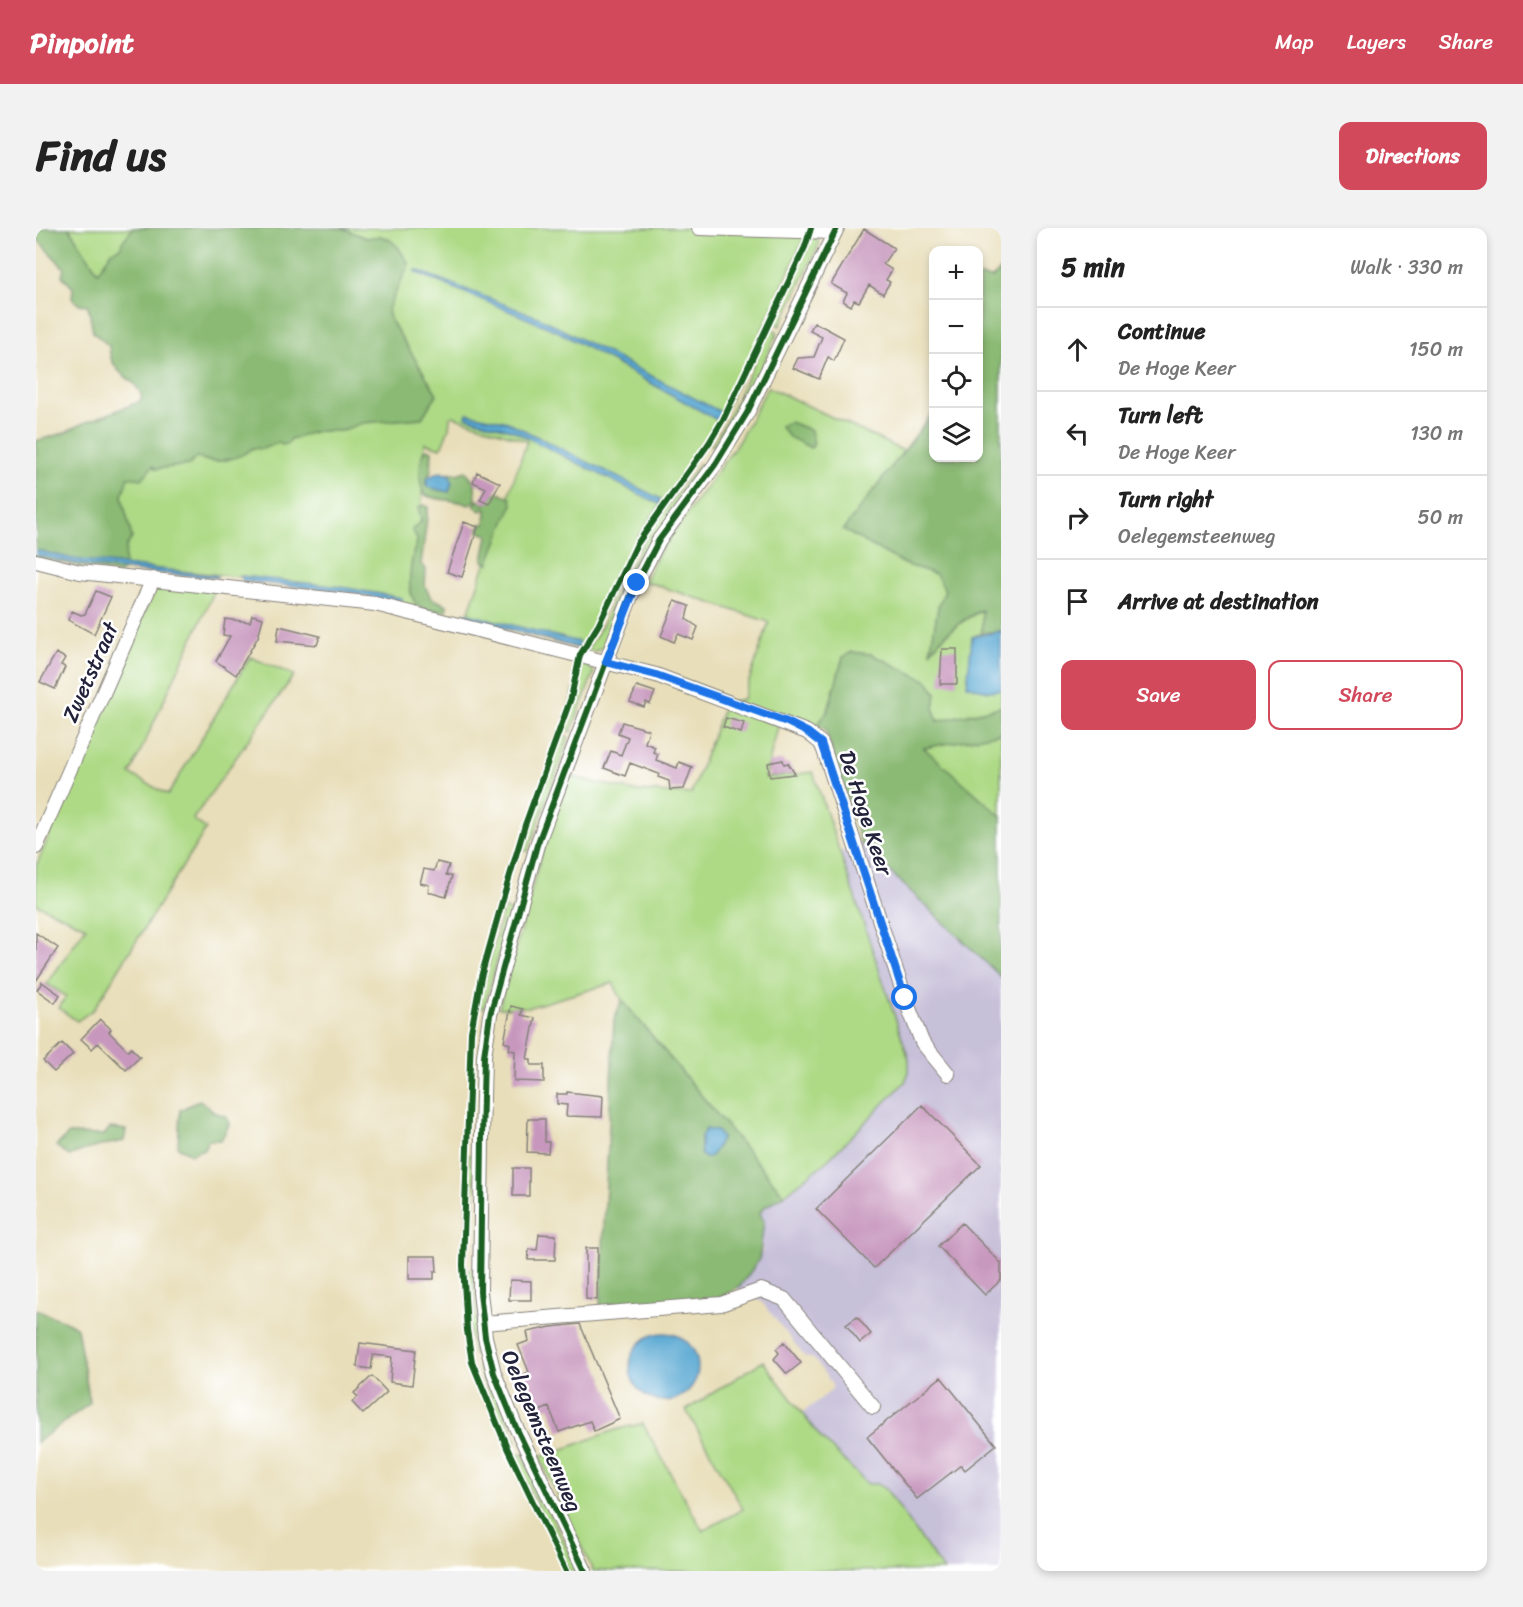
<!DOCTYPE html>
<html lang="en">
<head>
<meta charset="utf-8">
<style>
	body { margin:0; font-family:Sriracha,sans-serif; background:#f2f2f2; color:#222 }
	.controls { position:absolute; right:18px; top:18px; display:grid; overflow:hidden; border-radius:12px; box-shadow:0 3px 9px #0003 }
	.controls button { width:54px; height:54px; display:grid; place-items:center; padding:0; border:0; border-bottom:2px solid #e0e0e0; background:#fff; color:#222; font:30px sans-serif }
	.stop { position:absolute; width:18px; height:18px; margin:-14px; border:4px solid #1a73e8; border-radius:50%; background:#fff }
	.stop.end { background:#1a73e8; border-color:#fff; box-shadow:0 2px 6px #0008 }
	.list { margin:0; padding:0; list-style:none }
	h2 { display:flex; justify-content:space-between; align-items:center; height:78px; margin:0; padding:0 24px; font-size:26px }
	h2 small { font-size:20px; font-weight:400; color:#767676 }
	.list li { display:grid; grid-template-columns:39px 1fr auto; gap:18px; align-items:center; box-sizing:border-box; height:84px; padding:0 24px; border-top:2px solid #e0e0e0 }
	.list b { display:block; font-size:22px; white-space:nowrap }
	.list p { margin:0; font-size:20px; white-space:nowrap; color:#767676 }
	.list em { font-size:20px; font-style:normal; color:#767676 }
	.actions { display:flex; gap:12px; padding:18px 24px }
	.actions a { flex:1; padding:14px 0; border:2px solid #d1495b; border-radius:12px; text-align:center; font-size:21px; color:#d1495b }
	.actions .main { background:#d1495b; color:#fff }
	.icon { flex:none; width:33px; height:33px; fill:none; stroke:currentColor; stroke-width:2; stroke-linecap:round; stroke-linejoin:round }
	.map { position:relative; flex:none; width:965px; height:1343px; overflow:hidden; border-radius:12px }
	header { display:flex; align-items:center; gap:36px; box-sizing:border-box; height:84px; padding:0 30px; background:#d1495b; color:#fff }
	header strong { font-size:28px }
	nav { display:flex; gap:33px; margin-inline-start:auto; font-size:21px }
	.intro { display:flex; align-items:center; justify-content:space-between; box-sizing:border-box; height:144px; padding:0 36px }
	h1 { margin:0; font-size:42px }
	.button { padding:15px 27px; border-radius:12px; background:#d1495b; color:#fff; font-size:21px; font-weight:700 }
	main { display:flex; gap:36px; padding:0 36px }
	aside { flex:1; background:#fff; border-radius:12px; box-shadow:0 3px 9px #0003 }
	.map>svg:first-child { display:block }
	.industrial { fill:#c7c0d9 }
	.green { fill:#aeda86; stroke:#687e60; stroke-width:1.5 }
	.forest { fill:#8aba73; stroke:#566e57; stroke-width:1.5; fill-rule:evenodd }
	.water { fill:#58a7d2; stroke:#3d6486; stroke-width:1.5 }
	.building { fill:#c797be }
	.lines { fill:none; stroke-linecap:round; stroke-linejoin:round }
	.minor-casing { stroke:#85807a; stroke-width:16 }
	.minor { stroke:#fff; stroke-width:14 }
	.cycleway-casing { stroke:#fff; stroke-width:10 }
	.cycleway { stroke:#1b5e20; stroke-width:6 }
	.route { stroke:#1a73e8; stroke-width:8 }
	.labels { text-anchor:middle; dominant-baseline:central; stroke-width:5; stroke-linejoin:round; paint-order:stroke }
	.street-label { font-size:22px; fill:#22223b; stroke:#fff }
</style>
</head>
<body>
<header>
<strong>Pinpoint</strong>
<nav><a>Map</a><a>Layers</a><a>Share</a></nav>
</header>
<div class="intro"><h1>Find us</h1><a class="button">Directions</a></div>
<main>
<div class="map">
<svg width="965" height="1343" viewBox="0 0 965 1343">
	<rect width="100%" height="100%" fill="#fff"/>
	<filter id="ink" filterUnits="userSpaceOnUse"><feTurbulence type="fractalNoise" baseFrequency=".0167" numOctaves="2"/><feDisplacementMap in="SourceGraphic" scale="12" xChannelSelector="R" yChannelSelector="G"/><feConvolveMatrix kernelMatrix="1 2 1 2 8 2 1 2 1" color-interpolation-filters="sRGB"/></filter>
	<filter id="wash" filterUnits="userSpaceOnUse"><feTurbulence type="fractalNoise" baseFrequency=".008" numOctaves="4" result="noise"/><feDisplacementMap in="SourceGraphic" scale="24" xChannelSelector="R" yChannelSelector="G"/><feGaussianBlur stdDeviation="1.35" result="paint"/><feColorMatrix in="noise" values="0 0 0 0 0 0 0 0 0 0 0 0 0 0 0 0 0 1.4 0 .05"/><feComposite in="paint" operator="in"/></filter>
	<g filter="url(#wash)">
		<rect width="100%" height="100%" fill="#e8deb9"/>
		<path class="industrial" d="M825 616 965 749V1343H908L850 1261 841 1256H832L796 1224 765 1186 796 1162V1156L778 1131 769 1129 726 1074 701 1061 726 1023 724 986 727 981 792 932 869 855 873 844V831L804 624Z"/>
		<path class="green" d="M33 0H110L61 46Z
			M298 0H705L770 6 685 192 602 309 561 396 544 421 426 389 535 418 542 417 543 414 432 386 491 213 417 188 414 190 413 200 405 220 389 215 380 373 405 379 403 384 365 375 366 370 305 359 84 337 83 236 344 87Z
			M776 8H781L783 17 744 98 737 93Z
			M735 100 742 104 708 177 686 216 675 218 690 193Z
			M732 159 868 223 808 302 869 336 900 346 909 362 902 380 895 422C911 405 925 392 947 382L946 405 936 409 950 463 965 462V479L901 493 898 481 900 465 892 453 835 426 807 429 792 483 779 499 745 487 729 550 777 544 873 831V844L869 854 792 932 748 967 586 772 577 755 494 779 463 780 504 631 532 548 597 563 655 566 689 475 707 471 733 394 608 353 625 322 701 216Z
			M663 236 667 242 597 348 590 346 614 302Z
			M586 352 594 356 568 418 560 423H550L567 396Z
			M120 358 179 362 94 546 132 567 214 429 258 447 157 591 170 601 58 781 41 793 23 780 30 768 11 756 50 699 0 676V638Z
			M546 433 558 444 535 504 527 499Z
			M965 505V588L887 520Z
			M525 506 533 510 492 624 485 620Z
			M467 680 475 683 448 780 442 779Z
			M432 927H439L438 996H431Z
			M430 1042H437L441 1095 446 1125 438 1127 432 1095Z
			M727 1133 784 1209 832 1256H841L850 1261 908 1343H557L503 1228C538 1221 571 1200 607 1196L667 1303 707 1281 650 1182Z
			M449 1136 480 1213 473 1217 442 1139Z
			M486 1226 542 1343H533L478 1229Z"/>
		<path class="forest" d="M0 0H33L62 44 76 23 85 19 86 14 97 0H306L330 10 345 8 354 12 362 19 373 36 352 81 354 91 401 166 386 190 327 195 305 203H281L255 211 253 215 247 217 242 215 226 221 217 220C203 231 177 238 161 229L153 237 120 241 117 238 106 251 92 249 86 268 96 310 90 319 88 341 83 346 0 330V213L31 204 43 197 103 174 106 169C99 146 75 151 73 118L57 104 52 77 43 76 36 70 37 60 26 48 28 40 0 10Z
			M965 42V403L946 405V382C924 392 909 405 894 424L902 380 909 362 900 346 869 336 807 302 897 185 898 230H942L943 48 956 50Z
			M754 194 775 202 778 216 775 220 753 209 744 198Z
			M391 221 396 223C395 229 396 237 395 243 393 250 389 249 390 257L410 249 413 245 420 246 430 243 439 255 440 272 433 277C417 270 404 274 389 267 382 257 382 229 391 221Z
			M463 265 475 270 476 277 452 336 447 333 452 307 443 304 444 296H449L450 281 444 283 438 277 442 272 448 277 457 266Z
			M388 277 392 279C390 298 388 315 385 336L390 341 389 358 395 370 411 377V383C403 382 394 383 387 380 368 373 374 342 377 326 380 313 385 316 376 302L386 293 382 280Z
			M816 424 835 426 892 453 900 465 898 481 901 493 965 479V505L888 520 965 588V749L825 616 789 500 779 499 792 483 807 429Z
			M586 772 748 967 727 980 724 986 728 993 723 1032 705 1057 684 1071 564 1082 578 792ZM674 902 681 903 685 912 676 927 670 930 665 927V909Z
			M164 872 178 884 191 889 193 897 185 912H172L168 921 155 926 142 919 144 882Z
			M74 900 90 902 88 913C70 917 50 920 33 928L20 918 33 906 68 907Z
			M0 1081C13 1090 28 1089 41 1100L54 1175 0 1215Z"/>
		<path class="water" d="M380 42 504 90 685 184 681 192 521 103 379 44Z
			M431 185 472 194 625 271 623 276 478 203 430 189Z
			M404 244 414 247 416 254 413 264 391 259V250Z
			M0 322 37 331 181 348 180 350C120 345 59 342 1 327Z
			M205 348 305 359 366 370 365 375 303 363 207 353Z
			M428 385 543 414V420L426 388Z
			M965 403V462L950 463 931 457 936 409Z
			M670 901 681 903 686 910 676 927 670 930 665 927V909Z
			M594 1139a34 34 0 1 1 68 0a34 34 0 1 1-68 0Z"/>
		<g id="blocks">
			<path class="building" d="M828 1 858 20 847 36 856 42 850 52 854 54 847 66 833 57 823 74 818 72 815 78 807 73 811 65 795 56Z
				M778 94 808 110 798 133 792 129 783 151 757 140 762 130 778 129 786 109 774 103Z
				M441 244 464 255 453 276 444 272 450 260 437 254Z
				M428 294 442 299 426 349 411 344Z
				M60 363 75 369 58 406 32 392 36 383 45 387 49 386Z
				M639 373 653 378 650 391 662 399 657 412 642 406 638 414 625 408Z
				M216 387 227 390 222 409 200 447 180 433 194 408 187 407 189 391 214 394Z
				M243 398 284 408 281 417 241 413Z
				M906 421H921V456H904Z
				M20 425 29 430 25 437 29 439 19 461 4 454Z
				M601 458 619 464 614 476 610 474 608 479 594 474Z
				M690 490 708 495 705 505 687 499Z
				M586 494 613 502 609 515 619 519 617 524 622 526 620 532 641 540 643 534 656 539 648 561 634 562 633 553 622 549 623 546 594 535 589 548 568 540 575 523 585 527 592 509 582 505Z
				M747 532 748 536 752 535 759 546 734 549 732 535Z
				M401 634 413 637 410 647 416 648 410 669 392 664 393 657 384 655 388 641 398 643Z
				M0 705 22 720 0 753Z
				M6 754 24 767 19 775 1 762Z
				M475 778 487 781 485 787 499 790 491 831H495V837H508V854L478 853 479 823 473 822 474 816 468 814Z
				M64 791 75 801 73 804 92 823 95 820 104 829 90 842 62 815 56 821 45 811Z
				M26 815 37 826 18 844 7 833Z
				M531 864 567 868 566 889 530 888 531 877 521 876V866H531Z
				M886 877 945 937 838 1040 780 981Z
				M492 891H509V914H513L512 925 491 924Z
				M477 940H493V968H477Z
				M926 995 965 1035V1052L949 1067 902 1018Z
				M503 1006 520 1007 519 1032H492L493 1021 501 1022Z
				M550 1020H562L561 1072 550 1071Z
				M373 1028H400L401 1043H398V1051H373Z
				M474 1052 495 1053V1072H473Z
				M821 1089 835 1106 824 1115 810 1097Z
				M544 1096 584 1191 558 1203 554 1193 523 1204 513 1179 499 1185 489 1167 481 1149 493 1144 482 1117 493 1113 491 1104 515 1099Z
				M748 1114 765 1135 751 1146 738 1131 743 1125 740 1121Z
				M324 1115 380 1122 376 1157 354 1154 356 1129 337 1127 335 1141 321 1139Z
				M336 1148 351 1164 327 1186 316 1174 322 1169 318 1165Z
				M905 1149 960 1217 929 1242 925 1237 881 1271 831 1209Z"/>
		</g>
	</g>
	<g filter="url(#ink)">
		<use href="#blocks" fill-opacity="0" stroke="#85807a" stroke-width="1.5"/>
		<g class="lines">
			<defs>
				<path id="minor" d="M663 0 798 4
					M0 333 44 344 339 376 620 447 771 504 785 515 788 522 869 770 886 814 912 846
					M0 619 117 351
					M447 1095 685 1076 725 1062 748 1071 837 1179
					M549 1343 479 1197 458 1145 449 1109 444 1064 446 910 448 828 454 787 501 617 598 360 623 312 679 237 711 185 801 0"/>
			</defs>
			<use href="#minor" class="minor-casing"/>
			<use href="#minor" class="minor"/>
			<defs>
				<path id="cycleway" d="M530 1343 472 1222 436 1134 431 1102 427 1037 435 804 445 749 466 674 489 597 535 470 544 427 563 396 601 316 673 215 688 190 769 19 775 0
					M549 1343 479 1197 458 1145 449 1109 444 1064 446 910 448 828 454 787 501 617 598 360 623 312 679 237 711 185 801 0"/>
			</defs>
			<use href="#cycleway" class="cycleway-casing"/>
			<use href="#cycleway" class="cycleway"/>
		</g>
	</g>
	<g class="lines" filter="url(#ink)">
		<path class="route" d="M601 355 570 434 620 447 751 494 771 504 785 515 869 770"/>
	</g>
	<g class="labels">
		<g class="street-label">
			<text transform="translate(54 444) rotate(-66)">Zwetstraat</text>
			<text transform="translate(830 585) rotate(72)">De Hoge Keer</text>
			<text transform="translate(506 1203) rotate(67)">Oelegemsteenweg</text>
		</g>
	</g>
</svg>
<div class="controls">
<button>+</button>
<button>−</button>
<button><svg class="icon" aria-label="locate" viewBox="0 0 24 24"><circle cx="12" cy="12" r="6"/><path d="M12 2v4M12 18v4M2 12h4M18 12h4"/></svg></button>
<button><svg class="icon" aria-label="layers" viewBox="0 0 24 24"><path d="M12 4l9 5-9 5-9-5zM3 14l9 5 9-5"/></svg></button>
</div>
<div class="stop" style="left:869px;top:770px"></div>
<div class="stop end" style="left:601px;top:355px"></div>
</div>
<aside>
<h2>5 min<small>Walk · 330 m</small></h2>
<ul class="list">
<li><svg class="icon" aria-label="ahead" viewBox="0 0 24 24"><path d="M12 20V5M6 11l6-6 6 6"/></svg><div><b>Continue</b><p>De Hoge Keer</p></div><em>150 m</em></li>
<li><svg class="icon" aria-label="left" viewBox="0 0 24 24"><path d="M17 20v-9H6M10 6l-5 5 5 5"/></svg><div><b>Turn left</b><p>De Hoge Keer</p></div><em>130 m</em></li>
<li><svg class="icon" aria-label="right" viewBox="0 0 24 24"><path d="M7 20v-9h11M14 6l5 5-5 5"/></svg><div><b>Turn right</b><p>Oelegemsteenweg</p></div><em>50 m</em></li>
<li><svg class="icon" aria-label="arrive" viewBox="0 0 24 24"><path d="M6 21V4h12l-3 4 3 4H6"/></svg><div><b>Arrive at destination</b></div></li>
</ul>
<div class="actions"><a class="main">Save</a><a>Share</a></div>
</aside>
</main>
</body>
</html>
